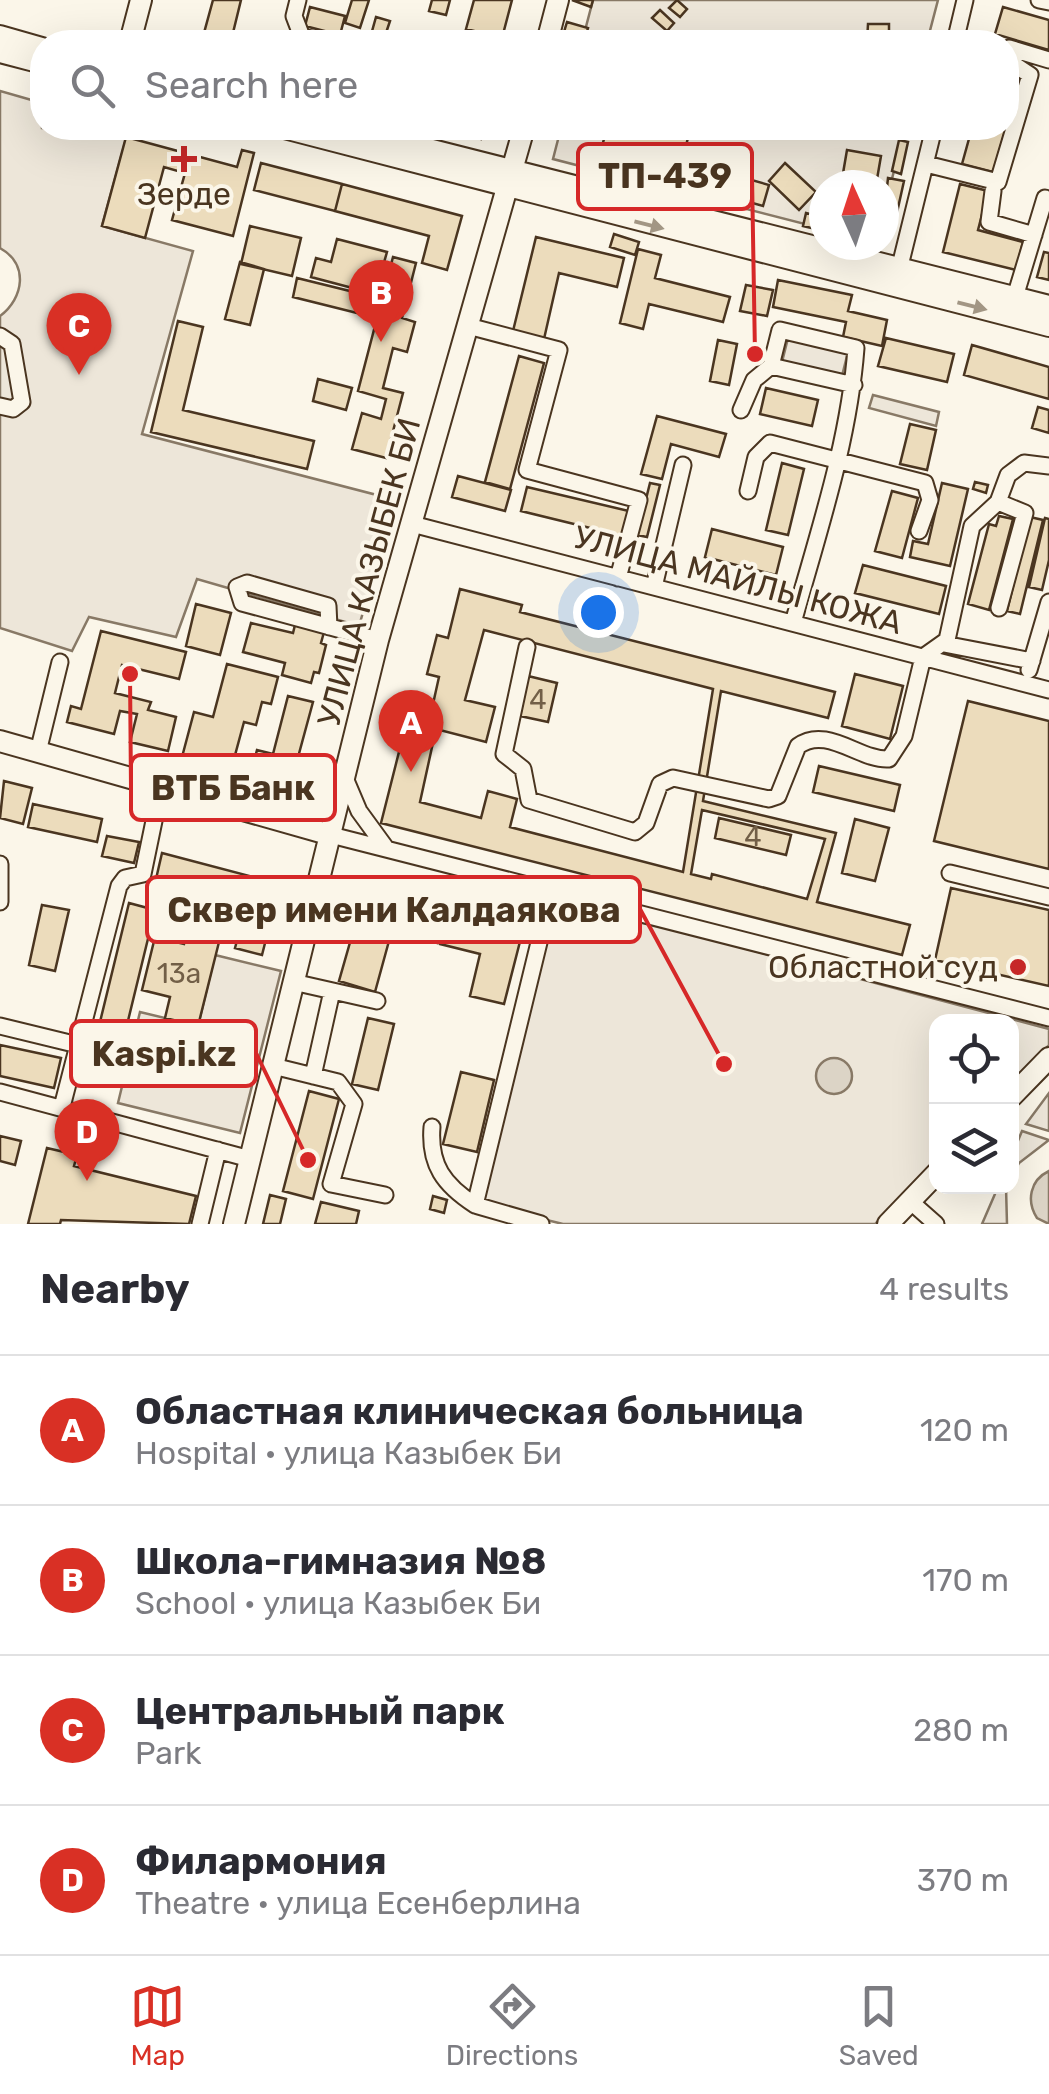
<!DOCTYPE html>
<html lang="en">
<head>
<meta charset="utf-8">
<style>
	body { margin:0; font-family:Rubik,sans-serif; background:#f7f7f7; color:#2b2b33 }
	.controls { position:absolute; right:30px; bottom:30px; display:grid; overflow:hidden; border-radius:20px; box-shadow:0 10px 40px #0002 }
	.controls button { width:90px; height:90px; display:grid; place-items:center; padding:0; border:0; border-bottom:2px solid #e1e1e2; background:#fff; color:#2b2b33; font:50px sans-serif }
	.compass { position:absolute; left:809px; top:170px; width:90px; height:90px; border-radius:50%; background:#fff; box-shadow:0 10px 40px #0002; rotate:357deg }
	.you { position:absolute; left:598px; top:612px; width:35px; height:35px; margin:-25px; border:8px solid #fff; border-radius:50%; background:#1a73e8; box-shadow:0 0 0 15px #1a73e833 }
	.badge { display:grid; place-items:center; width:65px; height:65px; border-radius:50%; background:#d93025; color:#fff; font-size:32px; font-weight:700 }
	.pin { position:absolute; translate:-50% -82px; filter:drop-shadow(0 2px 5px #0008) }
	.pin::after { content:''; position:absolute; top:52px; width:35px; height:30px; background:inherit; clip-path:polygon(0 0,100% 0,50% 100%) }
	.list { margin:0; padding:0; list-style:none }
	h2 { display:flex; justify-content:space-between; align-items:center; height:130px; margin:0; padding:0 40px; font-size:42px }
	h2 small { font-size:32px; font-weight:400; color:#7c7c81 }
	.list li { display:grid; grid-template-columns:65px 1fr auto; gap:30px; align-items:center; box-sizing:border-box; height:150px; padding:0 40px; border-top:2px solid #e1e1e2 }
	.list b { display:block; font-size:38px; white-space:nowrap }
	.list p { margin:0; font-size:32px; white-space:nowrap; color:#7c7c81 }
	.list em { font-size:32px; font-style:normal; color:#7c7c81 }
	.icon { flex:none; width:55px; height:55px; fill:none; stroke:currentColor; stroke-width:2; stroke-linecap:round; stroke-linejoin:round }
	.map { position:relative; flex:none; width:1049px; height:1224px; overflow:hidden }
	.search { position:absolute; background:#fff; box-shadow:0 10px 40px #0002; left:30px; right:30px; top:30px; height:110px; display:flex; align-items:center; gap:25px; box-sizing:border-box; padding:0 35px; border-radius:40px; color:#7c7c81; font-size:38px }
	.sheet { height:730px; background:#fff }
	nav { display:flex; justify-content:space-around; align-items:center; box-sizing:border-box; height:140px; border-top:2px solid #e1e1e2; background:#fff; font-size:28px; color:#7c7c81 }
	nav a { display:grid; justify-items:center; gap:5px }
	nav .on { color:#d93025 }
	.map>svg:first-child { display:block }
	.green { fill:#ede6d9; stroke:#887966; stroke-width:2.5 }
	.water { fill:#dcd4c6; stroke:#887966; stroke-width:2.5 }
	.building { fill:#ecdcbc; stroke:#4a3520; stroke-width:2.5; fill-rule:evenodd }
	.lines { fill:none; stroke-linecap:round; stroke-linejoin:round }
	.minor-casing { stroke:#4a3520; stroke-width:19 }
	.major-casing { stroke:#4a3520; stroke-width:24 }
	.minor { stroke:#fbf6e9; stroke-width:15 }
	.major { stroke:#fbf6e9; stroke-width:20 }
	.oneway { fill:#a29684 }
	.poi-dot { fill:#c62828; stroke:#fbf6e9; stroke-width:4 }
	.labels { text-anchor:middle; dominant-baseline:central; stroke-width:8; stroke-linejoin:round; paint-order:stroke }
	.number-label { font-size:28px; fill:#725f47 }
	.poi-label { font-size:32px; fill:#4a3520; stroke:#fbf6e9 }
	.street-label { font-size:32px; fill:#4a3520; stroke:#fbf6e9 }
	.leader { fill:none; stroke:#d62828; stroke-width:4 }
	.callout-dot { fill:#d62828; stroke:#fbf6e9; stroke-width:4 }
	.callout { fill:#fbf6e9; stroke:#d62828; stroke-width:4 }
	.callout-label { font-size:35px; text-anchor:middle; font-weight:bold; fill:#4a3520 }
</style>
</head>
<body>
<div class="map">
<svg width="1049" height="1224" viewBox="0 0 1049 1224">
	<rect width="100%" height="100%" fill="#fbf6e9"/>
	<path class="green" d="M593 0H938L927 42H582Z
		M0 91 42 103V128H129L102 226 193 251 142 434 396 500 359 626 197 579 176 637 89 617 72 651 0 628V316C24 298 29 264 0 248Z
		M561 128H905L884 210V185H824V229L553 159Z
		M788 338 848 352 842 376 782 362Z
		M873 395 939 412 936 426 869 408Z
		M554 898 1049 1029V1045L1012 1083V1022H936V1161L875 1224H563L477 1203Z
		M215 955 281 971 240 1133 118 1103 140 1012 198 1026Z
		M1049 1093V1131L1026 1124Z
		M1022 1131 1049 1140 1019 1163 1012 1175V1155Z
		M998 1187H1006L1007 1224H982Z"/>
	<path class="water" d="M816 1076a18 18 0 1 1 36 0a18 18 0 1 1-36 0Z
		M1049 1171V1224L1037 1218C1026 1201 1030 1180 1049 1171Z"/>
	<path class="building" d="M213 0H241L231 41 204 33Z
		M352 0H369L360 28 345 23Z
		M432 0H450L446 15 429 11Z
		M474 0H512L502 38 466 29Z
		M572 0H593L591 7Z
		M677 0 687 9 680 17 669 8Z
		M310 7 345 16 340 35 305 26Z
		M1003 7 1049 20V50L995 34Z
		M660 10 674 23 667 31 652 18Z
		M376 17 390 21 383 42H369Z
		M567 22 588 28 584 42H561Z
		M868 24H889V42H867Z
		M703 32 714 42H693Z
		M482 33 507 39V42H479Z
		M192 35 215 41 214 42H190Z
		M1006 71 1021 75 1006 125Z
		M436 128H484L481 139Z
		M607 128H648L688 138 676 182 598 161Z
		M835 128H864L862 138 834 133Z
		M972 128H1006L993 172 962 164Z
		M126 137 237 167 242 150 254 153 233 236 172 220 185 173 164 167 145 238 102 226Z
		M899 140 908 142 901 174 892 171Z
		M847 150 881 156 876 185H841Z
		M261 163 342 184 335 211 254 190Z
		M785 163 816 192 799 210 769 181Z
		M741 177 769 185 763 206 713 192 716 183 738 189Z
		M888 178 904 181 896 217 884 214Z
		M342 184 462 216 447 270 422 263 429 236 335 211Z
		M960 184 988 191 978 230 1023 242 1016 270 943 252Z
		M806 213 824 218V231L803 226Z
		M250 226 301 238 292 276 241 264Z
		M614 234 639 242 635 255 610 247Z
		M536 237 624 258 617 287 559 273 544 339 513 331Z
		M337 239 387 252 375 294 311 277 316 258 331 262Z
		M638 249 661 255 655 278 730 297 723 322 649 304 643 329 620 323Z
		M1044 252 1049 253V280L1037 277Z
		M393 257 416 263 402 318 415 322 407 352 393 348 383 388 403 393 386 458 352 449 362 413 381 419 386 399 358 391Z
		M240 262 264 269 250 325 225 319Z
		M297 278 370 296 365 315 293 297Z
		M778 280 852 295 848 311 887 320 882 346 843 337 846 322 773 307Z
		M746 285 773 290 767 316 740 311Z
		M178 321 203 327 183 410 314 441 307 469 151 432Z
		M886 338 954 354 947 382 878 366Z
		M718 340 737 344 729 385 710 381Z
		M972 345 1049 367V399L964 375Z
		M750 347 763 350 760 361 747 358Z
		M519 356 544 363 510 489 485 482Z
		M318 379 352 388 346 410 313 401Z
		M766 388 818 400 812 426 760 414Z
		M1038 407 1049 410V433L1032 428Z
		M657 416 726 434 719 457 671 444 662 479 641 474Z
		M910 424 936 430 927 470 900 464Z
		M782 463 804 469 788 535 766 530Z
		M458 476 511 490 505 511 452 497Z
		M975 482 988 485 986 493 973 489Z
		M650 483 660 485 647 537 637 535Z
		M942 483 968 489 950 566 910 557 913 541 928 544Z
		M527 487 633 512 627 537 521 511Z
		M892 491 918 498 902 558 875 551Z
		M999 516 1013 519 989 610 968 604 989 524 996 526Z
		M1030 517 1043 520 1020 614 1007 611Z
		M1045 518 1049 519V560L1042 590 1029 587Z
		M712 529 783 547 776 575 705 557Z
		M863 565 946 586 939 614 855 593Z
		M460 589 522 605 520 612 835 692 828 718 721 691 703 801 836 833 817 902 910 925 902 955 381 823 401 744 423 749 439 677 427 674 437 635 448 638ZM484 630 713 689 683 872 510 827 517 799 488 791 481 818 420 802 436 729 486 742 495 707 465 700ZM702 810 825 839 807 899 712 874 711 879 691 874Z
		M196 604 231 613 220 655 186 646Z
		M251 623 293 633 295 625 324 632 321 643 326 645 319 673 314 672 311 683 282 675 285 663 243 652Z
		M101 631 186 652 179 679 122 665 115 693 151 702 148 710 176 717 168 751 130 742 137 714 120 711 114 734 67 722 71 706 81 709Z
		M227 664 278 677 271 704 262 702 256 725 244 722 231 770 182 757 194 712 213 717Z
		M855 674 903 686 890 739 842 726Z
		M528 676 557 683 548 722 520 716Z
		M288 696 313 702 297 761 306 764 299 790 250 777 257 750 273 754Z
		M968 701 1049 721V869L934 841Z
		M819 766 900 785 894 811 813 792Z
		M4 781 32 788 23 824 0 818Z
		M33 804 102 819 97 842 28 827Z
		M719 818 791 835 786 855 715 838Z
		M855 819 889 828 875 881 842 873Z
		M107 836 139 842 134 863 102 856Z
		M162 853 280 884 262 955 235 948 247 903 156 879Z
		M367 883 447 906 437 943 392 930 375 992 339 981Z
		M951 888 1049 910V986L935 960Z
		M129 903 155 910 116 1070 90 1063Z
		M42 905 69 910 55 971 29 965Z
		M449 907 524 926 504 1004 470 996 480 954 440 944Z
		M186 934 219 942 198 1026 165 1018 170 997 142 990 155 937 184 944Z
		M368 1018 394 1024 378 1090 352 1084Z
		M0 1045 61 1058 54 1088 0 1076Z
		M461 1072 494 1080 477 1152 443 1144Z
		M309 1091 339 1099 313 1199 283 1191Z
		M0 1136 21 1141 15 1165 0 1161Z
		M47 1148 77 1155 74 1166 196 1196 189 1224 61 1220 60 1224H28Z
		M270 1195 286 1199 280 1224H263Z
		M433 1196 447 1200 444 1213 430 1209Z
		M321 1202 359 1211 356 1224H315Z"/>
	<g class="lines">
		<defs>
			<path id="minor" d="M298 0 294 16 302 37 326 42
				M1039 0 1049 2
				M955 42 965 0
				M1009 48 1049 60
				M418 147 424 128
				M926 164 998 182 1030 75 1006 59
				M993 191 989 222 1034 235
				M898 274 934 128
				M1015 297 1045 198
				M468 326 559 350 527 470 639 500 618 578
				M0 336 12 344 22 402 13 409 0 406
				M741 410 754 380 771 366
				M748 491 756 457 770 443 925 483 930 500 919 531
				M998 502 1025 513 999 608
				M412 524 1049 690
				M654 587 683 465
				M793 623C818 533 849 442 856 348L780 330 771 366 854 385
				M329 627 328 606 247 583 237 587 242 603 378 640
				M944 644 1032 661
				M527 647 504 754 523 769 529 800 635 832 646 823 660 784 673 778 769 799 778 796 798 746C827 725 860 761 889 759L904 736 923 657 947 640 972 526 998 502 1008 475 1024 463 1049 466
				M1029 670 1049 602
				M38 752 60 662
				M345 778 359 811 386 848
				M331 835 1049 1018
				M0 864V902
				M950 873 1049 897
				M293 982 377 1001
				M0 1026 78 1045 62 1107
				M78 1045 119 886 125 878 143 874 161 787
				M273 1066 338 1082 354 1104 331 1184 385 1195
				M313 1076 332 991
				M0 1092 250 1159
				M432 1127C429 1165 444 1185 475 1205
				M910 1201 936 1224
				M200 1224 218 1150
				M541 1224 475 1205 552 889"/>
			<path id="major" d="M0 36 42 48
				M130 42 141 0
				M547 42 558 0
				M0 52 42 63
				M284 128 1049 326
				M345 128 1049 306
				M0 741 331 835
				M1012 1096 1049 1058
				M234 1224 378 640 524 128
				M888 1224 936 1174"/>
		</defs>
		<use href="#minor" class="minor-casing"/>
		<use href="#major" class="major-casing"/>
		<use href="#minor" class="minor"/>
		<use href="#major" class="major"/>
	</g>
	<defs><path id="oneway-solid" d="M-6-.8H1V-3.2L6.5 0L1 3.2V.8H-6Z" transform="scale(2.5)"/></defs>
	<g class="oneway">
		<use href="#oneway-solid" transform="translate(649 225) rotate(14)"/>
		<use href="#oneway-solid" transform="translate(972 306) rotate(14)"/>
	</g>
	<g class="poi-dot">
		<path d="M179 144h10v10h10v10h-10v10h-10v-10h-10v-10h10z"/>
		<circle cx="1018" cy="967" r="10"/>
	</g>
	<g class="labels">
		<g class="number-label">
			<text x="538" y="699">4</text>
			<text x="753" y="836">4</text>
			<text x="179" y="973">13а</text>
		</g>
		<g class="poi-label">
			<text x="184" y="194">Зерде</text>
			<text x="998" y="967" text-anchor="end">Областной суд</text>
		</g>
		<g class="street-label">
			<text transform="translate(369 572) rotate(-75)">УЛИЦА КАЗЫБЕК БИ</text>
			<text transform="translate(738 580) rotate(15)">УЛИЦА МАЙЛЫ КОЖА</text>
		</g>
	</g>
	<path class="leader" d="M755 354L752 176M130 674L131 788M724 1064L640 909M308 1160L256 1053"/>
	<g class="callout-dot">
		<circle cx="755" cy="354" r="10"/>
		<circle cx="130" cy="674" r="10"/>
		<circle cx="724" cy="1064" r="10"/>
		<circle cx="308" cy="1160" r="10"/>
	</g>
	<g class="callout">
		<rect x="578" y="144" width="174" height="65" rx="10"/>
		<rect x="131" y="755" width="204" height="65" rx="10"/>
		<rect x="147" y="877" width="493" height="65" rx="10"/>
		<rect x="71" y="1021" width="185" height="65" rx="10"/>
	</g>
	<g class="callout-label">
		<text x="665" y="188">ТП-439</text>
		<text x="233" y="800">ВТБ Банк</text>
		<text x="394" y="922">Сквер имени Калдаякова</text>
		<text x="164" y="1066">Kaspi.kz</text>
	</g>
</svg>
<div class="controls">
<button><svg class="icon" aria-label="locate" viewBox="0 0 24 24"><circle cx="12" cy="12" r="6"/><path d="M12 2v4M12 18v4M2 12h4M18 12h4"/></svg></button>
<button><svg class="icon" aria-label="layers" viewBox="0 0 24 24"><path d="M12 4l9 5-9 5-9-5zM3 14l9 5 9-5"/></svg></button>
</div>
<svg class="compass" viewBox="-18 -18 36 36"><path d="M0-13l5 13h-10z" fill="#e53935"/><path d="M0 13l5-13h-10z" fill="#7c7c81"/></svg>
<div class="you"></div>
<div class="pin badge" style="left:411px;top:772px">A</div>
<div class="pin badge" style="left:381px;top:342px">B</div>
<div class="pin badge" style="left:79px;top:375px">C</div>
<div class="pin badge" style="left:87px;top:1181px">D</div>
<div class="search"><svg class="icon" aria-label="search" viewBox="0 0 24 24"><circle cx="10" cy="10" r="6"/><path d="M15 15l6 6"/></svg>Search here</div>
</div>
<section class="sheet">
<h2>Nearby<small>4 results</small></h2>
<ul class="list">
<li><span class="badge">A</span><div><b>Областная клиническая больница</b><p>Hospital · улица Казыбек Би</p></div><em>120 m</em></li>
<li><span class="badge">B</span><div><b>Школа-гимназия №8</b><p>School · улица Казыбек Би</p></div><em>170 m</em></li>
<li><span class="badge">C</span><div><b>Центральный парк</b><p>Park</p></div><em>280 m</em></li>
<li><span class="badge">D</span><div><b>Филармония</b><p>Theatre · улица Есенберлина</p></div><em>370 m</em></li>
</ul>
</section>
<nav>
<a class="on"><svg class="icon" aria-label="map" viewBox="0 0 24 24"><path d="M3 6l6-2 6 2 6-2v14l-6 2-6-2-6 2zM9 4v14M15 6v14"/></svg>Map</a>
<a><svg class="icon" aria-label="directions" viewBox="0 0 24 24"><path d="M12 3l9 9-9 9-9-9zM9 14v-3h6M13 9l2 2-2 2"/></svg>Directions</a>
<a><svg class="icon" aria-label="saved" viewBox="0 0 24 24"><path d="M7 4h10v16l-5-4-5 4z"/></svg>Saved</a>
</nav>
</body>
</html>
